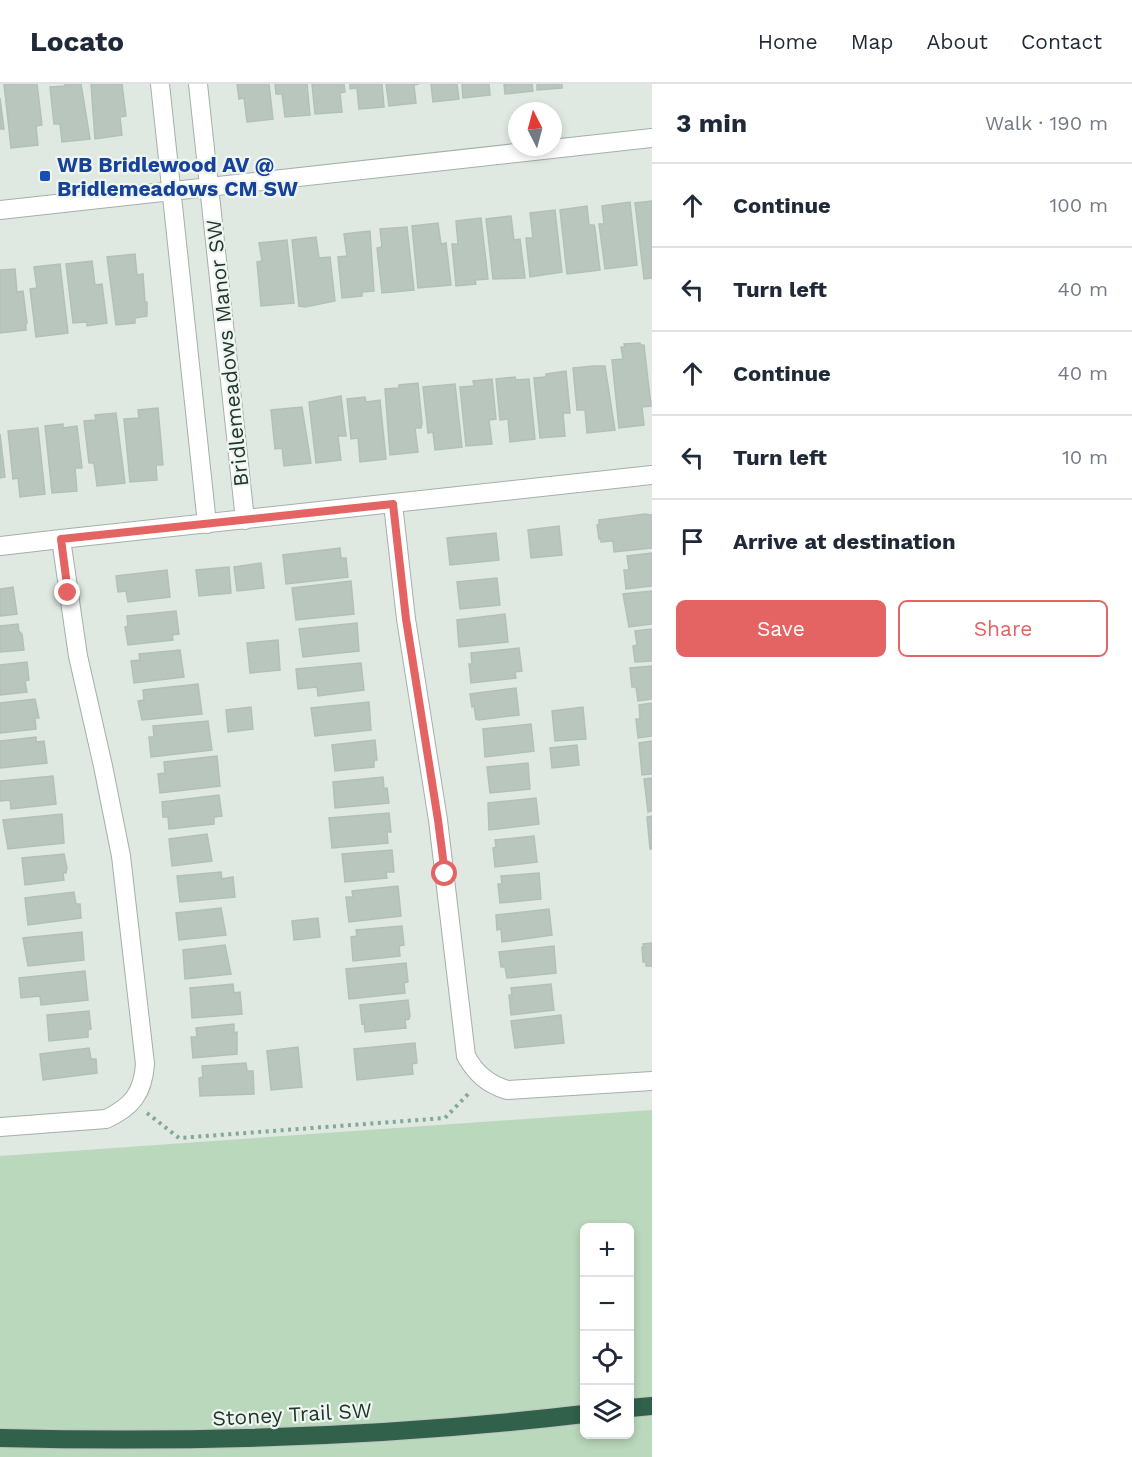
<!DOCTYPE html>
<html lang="en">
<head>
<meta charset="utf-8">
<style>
	body { margin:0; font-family:"Work Sans",sans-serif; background:#f6f6f7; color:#1f2937 }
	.controls { position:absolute; right:18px; bottom:18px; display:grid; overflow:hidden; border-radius:9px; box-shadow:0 3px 9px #0003 }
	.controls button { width:54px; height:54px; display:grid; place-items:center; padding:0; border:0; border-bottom:2px solid #e0e1e3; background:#fff; color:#1f2937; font:30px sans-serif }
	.compass { position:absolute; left:508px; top:18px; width:54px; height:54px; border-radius:50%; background:#fff; box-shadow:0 3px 9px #0003; rotate:354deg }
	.stop { position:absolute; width:18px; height:18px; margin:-14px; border:4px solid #e36463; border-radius:50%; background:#fff }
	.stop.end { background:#e36463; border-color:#fff; box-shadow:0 2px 6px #0008 }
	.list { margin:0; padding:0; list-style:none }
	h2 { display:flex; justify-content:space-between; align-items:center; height:78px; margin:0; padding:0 24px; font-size:26px }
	h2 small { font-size:20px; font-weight:400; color:#747a83 }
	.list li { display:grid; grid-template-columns:39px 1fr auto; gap:18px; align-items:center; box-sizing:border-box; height:84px; padding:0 24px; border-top:2px solid #e0e1e3 }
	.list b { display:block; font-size:22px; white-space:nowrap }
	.list em { font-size:20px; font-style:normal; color:#747a83 }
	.actions { display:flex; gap:12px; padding:18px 24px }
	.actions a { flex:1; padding:14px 0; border:2px solid #e36463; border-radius:9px; text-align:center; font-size:21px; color:#e36463 }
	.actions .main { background:#e36463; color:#fff }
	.icon { flex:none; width:33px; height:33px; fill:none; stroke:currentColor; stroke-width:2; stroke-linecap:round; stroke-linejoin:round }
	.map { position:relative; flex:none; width:652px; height:1373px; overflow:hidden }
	header { display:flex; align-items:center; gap:36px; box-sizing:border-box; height:84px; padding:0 30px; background:#fff; border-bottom:2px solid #e0e1e3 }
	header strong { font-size:28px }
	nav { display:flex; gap:33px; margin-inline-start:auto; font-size:21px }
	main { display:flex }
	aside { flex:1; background:#fff }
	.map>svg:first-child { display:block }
	.green { fill:#bad8bb; fill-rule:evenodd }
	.building { fill:#b8c6bd; stroke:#b2c1b8; stroke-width:1.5 }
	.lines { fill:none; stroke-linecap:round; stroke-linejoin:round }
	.street-casing { stroke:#a3b0a8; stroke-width:20 }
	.highway-casing { stroke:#bdc3c0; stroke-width:20 }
	.path { stroke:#83a994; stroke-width:4; stroke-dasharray:3 4.5; stroke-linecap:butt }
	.street { stroke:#fff; stroke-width:18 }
	.highway { stroke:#31604b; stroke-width:18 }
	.route { stroke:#e36463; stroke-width:8 }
	.transit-dot { fill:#1a4fb4; stroke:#eff6f1; stroke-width:2 }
	.labels { text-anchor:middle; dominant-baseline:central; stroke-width:4.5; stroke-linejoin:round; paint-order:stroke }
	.transit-label { font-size:21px; font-weight:bold; fill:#164399; stroke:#eff6f1; text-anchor:start }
	.street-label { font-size:21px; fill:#22372c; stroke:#eff6f1 }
</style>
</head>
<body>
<header>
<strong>Locato</strong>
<nav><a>Home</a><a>Map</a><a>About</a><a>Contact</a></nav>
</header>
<main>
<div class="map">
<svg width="652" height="1373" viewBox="0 0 652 1373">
	<rect width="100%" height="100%" fill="#dfe9e2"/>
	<path class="green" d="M652 1026V1373H0V1072ZM584 1144H630V1350H584Z"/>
	<path class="building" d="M4 0H37L42 41 36 42 38 61 11 64Z
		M65 0H81L90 55 62 58 60 40H54L50 3 65 2Z
		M91 0H122L126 32 120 33 122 51 95 55Z
		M237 0H269L273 35 247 38 244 14 239 15Z
		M275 0H307L310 31 285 33 282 10H276Z
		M312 0H344L345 8 340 9 342 28 315 30Z
		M350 0H382L384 23 359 25 357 4 350 5Z
		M386 0H419L414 1 416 19 389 22Z
		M431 0H457L459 15 433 18Z
		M462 0H489L490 11 463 14Z
		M504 0H532L533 7 505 10Z
		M537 0H562V4L537 6Z
		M0 14 4 45H0Z
		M652 117V194L644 195 635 119Z
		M630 118 637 181 605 185 599 140H604L602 122Z
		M587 122 589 141H594L595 145 600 186 567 190 560 126Z
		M555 126 562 188 530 193 526 154H533L530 129Z
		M511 132 514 156 520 155 525 194 493 195 486 135Z
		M481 134 488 195 475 196 476 200 456 202 452 160H458L456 137Z
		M438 139 441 160 446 159 451 201 418 204 412 142Z
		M407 143 414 206 382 209 377 164 382 163 380 145Z
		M370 147 374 207 362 208V212L342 214 338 173 347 172 344 150Z
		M316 153 319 174 330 173 335 217 305 223 299 222 292 156Z
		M287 156 294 219 261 222 257 178 262 177 259 159Z
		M135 170 137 191 143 190 145 218H147V232L135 234V239L116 241 107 173Z
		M92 177 95 201 102 200 107 239 87 242V238L73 239 66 180Z
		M60 180 68 249 36 253 30 205 37 204 34 183Z
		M15 185 17 208 23 207 27 239H26V246L0 249V186Z
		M640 259V261H644L651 322 642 323 644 341 619 344 612 276 623 275 621 263H625L624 260Z
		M594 282H605L615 346 587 349 585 326H577L573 284Z
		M566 287 570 329H563L565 352 540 354 534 294 546 293V290Z
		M515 293 516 296 529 295 535 355 510 358 508 335 500 336 496 295Z
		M492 295 496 335 489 336 492 360 466 362 460 303 474 302 473 297Z
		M418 299 422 339 421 344H415L418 368 390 371 385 305 399 304V301Z
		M455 300 462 363 435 366 433 348 428 349 423 303Z
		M341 312 346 352H338L341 376 316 379 309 318Z
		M365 313 366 318 380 316 386 375 360 378 358 354 351 355 347 315Z
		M302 323 311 379 284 382 282 364 275 365 271 326Z
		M158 324 163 381H156L157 396 130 398 124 335 139 334 138 326Z
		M116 329 125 399 97 402 94 379H89L84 337 96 336 95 331Z
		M63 340V344L77 342 82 384H75L77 407 52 409 45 342Z
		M38 344 45 410 20 413 18 394 13 395 8 347Z
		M0 350 5 393 0 394Z
		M645 430 652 431V464L614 468 613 457 601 458V455H599L597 441H599V436Z
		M559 442 562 471 531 474 528 446Z
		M496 449 499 476 450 481 447 454Z
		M340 464 341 474H346L348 493 286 500 283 471Z
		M652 469V502L626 505 624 486H629L627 472Z
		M261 479 264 504 237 507 234 483Z
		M229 483 231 509 199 512 196 486Z
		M167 486 170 513 128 518 126 507 118 508 116 492Z
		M497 494 500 521 460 525 457 498Z
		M351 497 354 530 296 536 292 504Z
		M13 503 17 530 0 532V505Z
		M652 507V540L629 543 623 510Z
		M176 527 179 550 172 551 173 556 128 561 125 543 128 542 127 532Z
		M505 530 508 558 459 563 457 536Z
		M357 539 359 567 303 573 299 545Z
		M18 540 19 547 22 550 24 566 0 568V542Z
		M652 545V577L635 578 633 562 637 561 635 547Z
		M278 556 280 586 250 589 247 559Z
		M519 564 522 587 515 588 516 594 471 599 469 580H472L471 569Z
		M180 566 184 593 134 599 131 577 140 576 139 570Z
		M27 578 29 596 25 597 27 608 0 611V581Z
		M361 579 364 606 318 612 317 603 298 605 296 585Z
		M652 582V615L638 617 636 603H632L630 584Z
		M198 600 202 630 142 636 138 617 144 616 143 606Z
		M516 604 519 631 478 636 476 635 474 622 472 623 470 610Z
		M35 615 39 634H35L36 645 0 649V619Z
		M369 618 371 646 315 652 311 624Z
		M652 619V652L638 654 636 635H640L639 621Z
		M251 623 253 645 228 648 226 626Z
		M583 623 586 655 555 657 552 627Z
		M208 637 212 666 151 673 149 653H154L153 642Z
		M531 640 534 667 485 673 483 645Z
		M36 653V658L44 657 47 679 0 684V657Z
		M375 656 377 676H374V683L335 687 332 661Z
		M652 657V690L642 691 639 659Z
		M577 661 579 681 552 684 550 664Z
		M217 672 220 702 160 709 158 690 165 689 164 678Z
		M528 679 530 705 490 709 487 683Z
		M53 692 56 720 11 725 10 716 0 717V697Z
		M383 693 384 705 387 704 389 719 335 724 333 698Z
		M652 694V727L648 728 644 695Z
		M219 711 222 732 214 733V740L169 745 168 733H163L162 718Z
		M536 714 539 740 489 746 488 719Z
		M389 729 391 748H387L388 759 332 764 329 734Z
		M62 730 64 759 8 765 3 736Z
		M652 732V765H650L647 733Z
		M207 750 212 777 172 782 169 755Z
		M534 752 537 778 495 783 493 764 496 763 495 756Z
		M392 766 394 788H386L387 794 345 798 342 770Z
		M64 770 67 784 66 789H63L64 796 25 801 22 774Z
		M221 788 222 795 233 793 235 813 180 818 177 792Z
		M539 789 541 815 500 819 498 800H502L501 792Z
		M398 802 401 832 349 838 346 813H353L352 807Z
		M74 808 76 820H80L81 834 28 841 25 814Z
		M221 824 226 851 179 856 176 829Z
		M549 825 552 851 502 858 501 845 497 846 496 831Z
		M318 834 320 853 294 856 292 837Z
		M402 842 404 861 399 862 400 872 353 877 351 853 357 852 356 846Z
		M82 848 84 876 28 882 23 854Z
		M652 859V882H646V878H643L642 863H644L643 860Z
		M225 861 231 890 185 895 183 866Z
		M554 862 556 889 507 894 505 883H501L499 868Z
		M406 879 408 898 404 899 405 909 349 915 346 885Z
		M85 887 88 916 41 921 40 912 21 914 19 894Z
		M233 900 234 909 240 908 242 930 192 934 190 904Z
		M551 900 554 926 511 931 509 911H512L511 904Z
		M408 916 410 932 409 935 405 936 406 944 365 948 364 939 362 940 360 921Z
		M89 927 91 945 88 946V953L49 957 47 931Z
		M561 931 564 959 515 964 511 937Z
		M234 940V949L237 948V970L193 974 191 953H197L196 944Z
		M415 959 417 979 412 980 413 990 357 996 354 965Z
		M298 963 302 1003 271 1006 267 967Z
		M89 964 91 975H96L97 989 43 996 40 970Z
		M246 979 247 987H253L254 1010 200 1012 199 994 203 993 202 982Z"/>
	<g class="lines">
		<defs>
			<path id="street" d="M160 0 207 440
				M198 0 245 436
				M0 126 652 54
				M393 420 406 535 438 736 466 972C476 990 488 1000 507 1006L652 997
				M61 455 652 391
				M0 462 61 455 78 572 103 682 121 772 145 980C143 1009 132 1023 106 1035L0 1043"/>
			<path id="highway" d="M630 1324 652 1322
				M0 1354C195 1359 390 1353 584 1330"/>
		</defs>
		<use href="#street" class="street-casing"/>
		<use href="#highway" class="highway-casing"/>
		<path class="path" d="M147 1029 179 1054 445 1034 470 1008"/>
		<use href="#street" class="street"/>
		<use href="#highway" class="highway"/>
	</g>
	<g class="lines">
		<path class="route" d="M68 509 61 455 393 420 406 535 438 736 445 790"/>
	</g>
	<rect class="transit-dot" x="39" y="86" width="12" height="12" rx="3"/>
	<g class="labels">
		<g class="transit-label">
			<text x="57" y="80">WB Bridlewood AV @<tspan x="57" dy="24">Bridlemeadows CM SW</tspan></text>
		</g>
		<g class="street-label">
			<text transform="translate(227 269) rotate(-96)">Bridlemeadows Manor SW</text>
			<text transform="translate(292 1330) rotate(-3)">Stoney Trail SW</text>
		</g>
	</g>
</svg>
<div class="controls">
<button>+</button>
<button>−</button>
<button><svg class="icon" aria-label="locate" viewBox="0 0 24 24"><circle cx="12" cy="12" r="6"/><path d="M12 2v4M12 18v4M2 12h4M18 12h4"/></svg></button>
<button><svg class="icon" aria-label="layers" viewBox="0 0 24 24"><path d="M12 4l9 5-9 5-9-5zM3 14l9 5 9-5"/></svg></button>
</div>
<svg class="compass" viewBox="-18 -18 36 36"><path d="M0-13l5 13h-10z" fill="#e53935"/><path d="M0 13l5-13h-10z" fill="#747a83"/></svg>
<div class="stop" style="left:445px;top:790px"></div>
<div class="stop end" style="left:68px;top:509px"></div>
</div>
<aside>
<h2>3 min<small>Walk · 190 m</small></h2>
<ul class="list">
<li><svg class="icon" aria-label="ahead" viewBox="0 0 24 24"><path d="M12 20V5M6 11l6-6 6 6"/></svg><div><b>Continue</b></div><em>100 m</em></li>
<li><svg class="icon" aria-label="left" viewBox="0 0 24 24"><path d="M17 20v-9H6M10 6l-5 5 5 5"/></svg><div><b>Turn left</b></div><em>40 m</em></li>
<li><svg class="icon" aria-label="ahead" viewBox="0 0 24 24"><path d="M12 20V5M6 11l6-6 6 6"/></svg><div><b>Continue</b></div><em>40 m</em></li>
<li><svg class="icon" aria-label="left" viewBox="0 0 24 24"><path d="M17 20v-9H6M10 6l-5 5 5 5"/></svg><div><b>Turn left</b></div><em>10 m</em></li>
<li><svg class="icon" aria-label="arrive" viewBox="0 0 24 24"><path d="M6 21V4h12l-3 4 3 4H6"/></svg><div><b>Arrive at destination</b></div></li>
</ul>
<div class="actions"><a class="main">Save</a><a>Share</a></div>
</aside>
</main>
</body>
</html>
